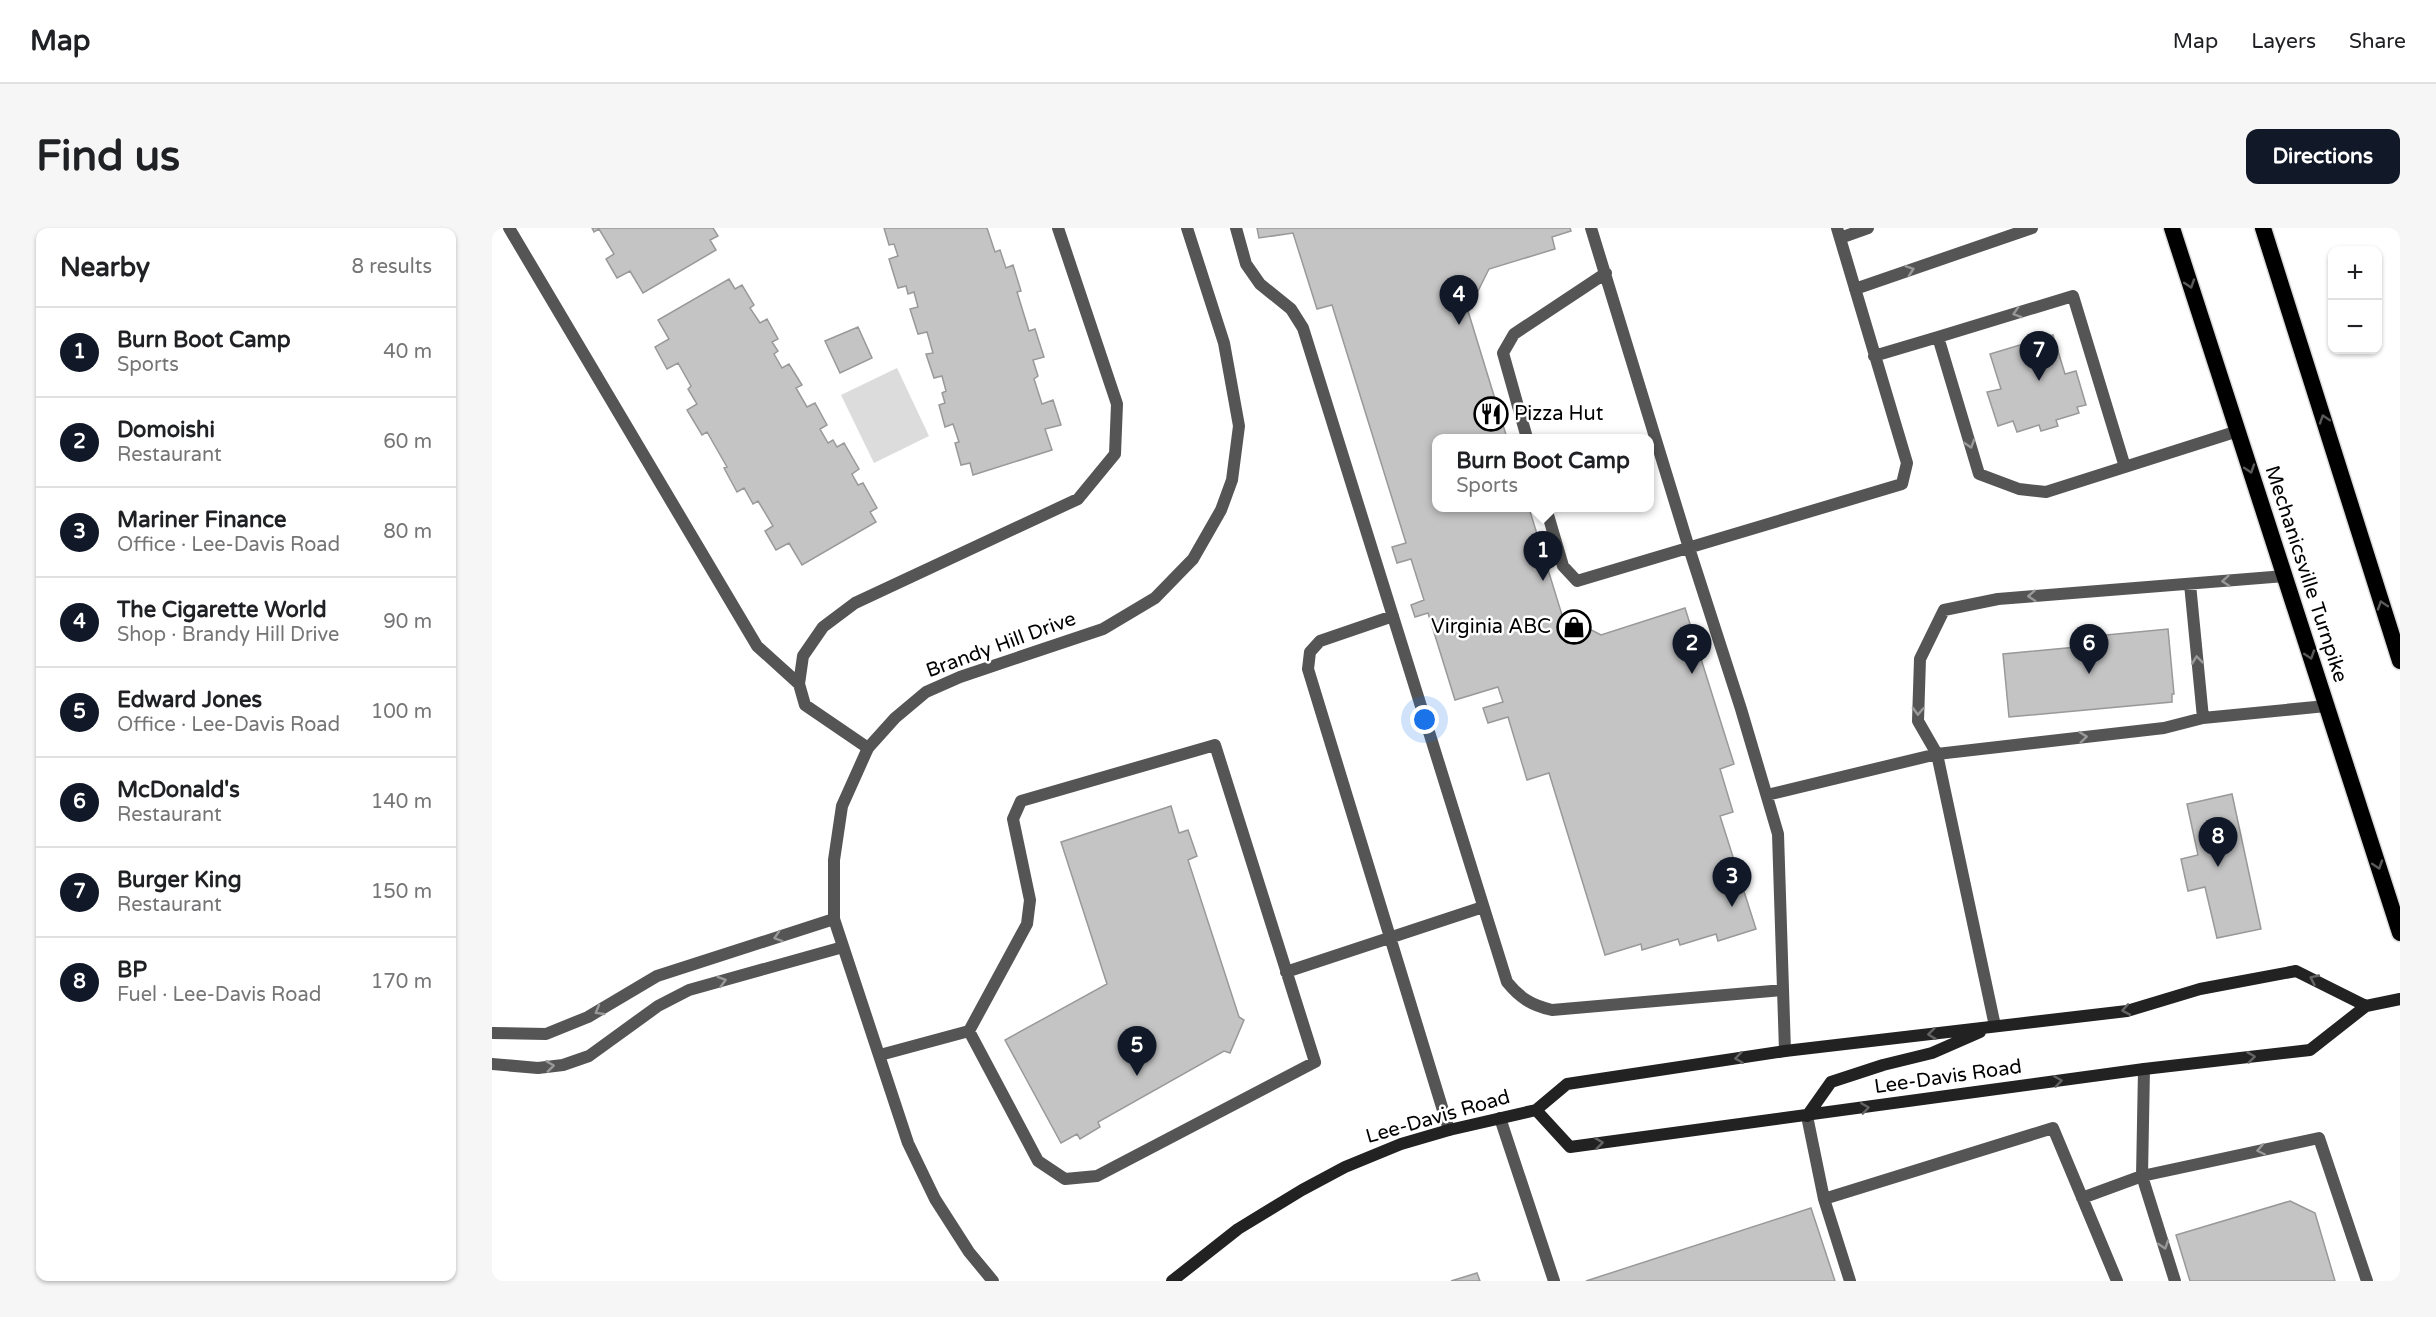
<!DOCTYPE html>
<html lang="en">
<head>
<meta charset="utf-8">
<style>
	body { margin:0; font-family:"Varela Round",sans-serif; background:#f6f6f6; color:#202124 }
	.controls { position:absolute; right:18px; top:18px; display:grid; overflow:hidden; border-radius:12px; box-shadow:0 2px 4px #0004 }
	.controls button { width:54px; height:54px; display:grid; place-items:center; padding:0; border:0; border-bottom:2px solid #e0e0e0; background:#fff; color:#202124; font:30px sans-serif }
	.you { position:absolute; left:933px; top:492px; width:21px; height:21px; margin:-15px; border:4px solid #fff; border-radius:50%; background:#1a73e8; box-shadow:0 0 0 9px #1a73e833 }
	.badge { display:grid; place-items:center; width:39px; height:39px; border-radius:50%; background:#111827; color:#fff; font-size:20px; font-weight:700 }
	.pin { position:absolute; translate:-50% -50px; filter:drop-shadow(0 2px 3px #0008) }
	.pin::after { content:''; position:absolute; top:32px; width:21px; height:18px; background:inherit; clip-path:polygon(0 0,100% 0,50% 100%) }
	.popup { position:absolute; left:940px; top:206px; width:222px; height:78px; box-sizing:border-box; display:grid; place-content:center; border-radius:12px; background:#fff; filter:drop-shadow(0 2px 4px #0005); font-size:20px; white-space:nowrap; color:#757577 }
	.popup b { font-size:22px; color:#202124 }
	.popup::after { content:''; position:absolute; left:50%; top:100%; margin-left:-12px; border:12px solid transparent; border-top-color:#fff }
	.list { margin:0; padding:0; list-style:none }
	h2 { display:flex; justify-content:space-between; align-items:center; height:78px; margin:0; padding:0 24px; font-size:26px }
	h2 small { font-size:20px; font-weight:400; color:#757577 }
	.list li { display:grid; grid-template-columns:39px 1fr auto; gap:18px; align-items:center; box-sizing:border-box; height:90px; padding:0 24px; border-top:2px solid #e0e0e0 }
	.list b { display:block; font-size:22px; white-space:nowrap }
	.list p { margin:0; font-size:20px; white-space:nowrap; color:#757577 }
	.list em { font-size:20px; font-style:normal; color:#757577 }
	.map { position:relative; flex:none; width:1908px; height:1053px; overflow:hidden; border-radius:12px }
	header { display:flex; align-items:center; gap:36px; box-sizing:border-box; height:84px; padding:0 30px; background:#fff; border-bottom:2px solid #e0e0e0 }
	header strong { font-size:28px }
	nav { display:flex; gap:33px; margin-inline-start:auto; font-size:21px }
	.intro { display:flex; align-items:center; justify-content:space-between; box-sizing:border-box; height:144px; padding:0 36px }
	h1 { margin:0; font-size:42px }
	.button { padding:15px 27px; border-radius:12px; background:#111827; color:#fff; font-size:21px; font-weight:700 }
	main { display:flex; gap:36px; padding:0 36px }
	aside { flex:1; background:#fff; border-radius:12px; box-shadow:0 2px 4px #0004 }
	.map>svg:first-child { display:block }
	.green { fill:#dcdcdc }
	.building { fill:#c4c4c4; stroke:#999; stroke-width:1.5 }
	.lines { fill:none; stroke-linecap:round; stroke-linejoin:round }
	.trunk-casing { stroke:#dbdbdb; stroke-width:19 }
	.service { stroke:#555; stroke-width:12 }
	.minor { stroke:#555; stroke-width:12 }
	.secondary { stroke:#222; stroke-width:12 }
	.trunk { stroke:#000; stroke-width:16 }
	.oneway { stroke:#999 }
	.oneway2 { stroke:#595959 }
	.oneway3 { stroke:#646464 }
	.labels { text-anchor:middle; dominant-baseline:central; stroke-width:5; stroke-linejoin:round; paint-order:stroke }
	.poi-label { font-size:20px; fill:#000; stroke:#fff; text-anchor:start }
	.street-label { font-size:20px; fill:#000; stroke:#fff }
</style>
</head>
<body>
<header>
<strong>Map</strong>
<nav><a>Map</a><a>Layers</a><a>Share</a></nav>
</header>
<div class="intro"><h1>Find us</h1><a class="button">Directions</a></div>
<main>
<aside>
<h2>Nearby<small>8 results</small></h2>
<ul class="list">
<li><span class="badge">1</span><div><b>Burn Boot Camp</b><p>Sports</p></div><em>40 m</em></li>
<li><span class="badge">2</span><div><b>Domoishi</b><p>Restaurant</p></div><em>60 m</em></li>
<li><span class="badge">3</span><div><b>Mariner Finance</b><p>Office · Lee-Davis Road</p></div><em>80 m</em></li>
<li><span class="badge">4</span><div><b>The Cigarette World</b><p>Shop · Brandy Hill Drive</p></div><em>90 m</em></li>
<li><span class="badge">5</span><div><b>Edward Jones</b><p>Office · Lee-Davis Road</p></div><em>100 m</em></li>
<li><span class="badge">6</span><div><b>McDonald's</b><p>Restaurant</p></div><em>140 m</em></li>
<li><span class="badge">7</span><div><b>Burger King</b><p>Restaurant</p></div><em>150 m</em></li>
<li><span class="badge">8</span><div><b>BP</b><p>Fuel · Lee-Davis Road</p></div><em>170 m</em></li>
</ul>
</aside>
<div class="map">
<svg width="1908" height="1053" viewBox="0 0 1908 1053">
	<rect width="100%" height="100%" fill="#fff"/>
	<path class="green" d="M405 140 437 208 382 235 349 167Z"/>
	<path class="building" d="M100 0H221L226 8 218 12 224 22 151 65 138 43 125 50 114 31 122 26 107 1 102 4Z
		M392 0H495L503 24 508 22 514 40 521 37 529 63 525 64 537 103 543 101 552 129 541 132 546 148 542 151 550 176 561 172 569 197 553 201 560 222 481 247 478 235 469 237 463 215 467 214 461 196 453 199 447 177 453 175 450 165 454 163 450 148 442 150 434 126 441 125 435 104 426 106 418 81 426 79 422 64 416 66 414 58 406 60 397 31 406 28 402 16 397 17Z
		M765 0H1078L1079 3 1060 9 1063 21 997 41 976 83 1015 210H944V280H1037L1070 387 1109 407 1193 380 1242 536 1228 541 1241 584 1228 588 1264 701 1226 713 1224 706 1188 717 1186 711 1150 722 1149 716 1113 727 1057 545 1035 552 1016 489 996 495 991 480 1011 474 1006 459 963 472 936 385 923 389 919 377 932 372 919 331 905 335 900 319 914 315 840 77 825 81 801 5 767 10Z
		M237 51 243 61 250 57 262 77 258 80 268 95 275 91 286 111 280 114 286 123 282 126 290 140 297 136 310 157 304 160 315 179 323 175 335 197 328 201 336 215 341 212 345 219 352 215 367 241 360 246 366 257 371 255 385 280 378 284 384 294 310 337 297 315 284 322 273 303 281 298 266 273 261 276 252 260 245 264 232 240 235 239 215 204 210 207 195 182 205 176 196 161 199 158 186 135 175 141 163 119 177 111 166 92Z
		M366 99 380 130 348 145 333 113Z
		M1561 107 1573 146 1584 143 1594 177 1585 179 1587 185 1564 192 1566 198 1549 203 1547 197 1525 204 1521 193 1506 198 1495 164 1509 161 1498 126Z
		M1676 401 1682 466H1680V474L1517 489 1511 426 1585 419V416L1595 415 1594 409Z
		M1740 566 1769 701 1725 710 1713 659 1696 663 1689 631 1706 627 1695 576Z
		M679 578 687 605 696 602 705 628 696 632 747 789 752 792 738 825 732 823 606 894 608 899 588 911 585 906 569 915 513 812 615 756 569 614Z
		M1798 973 1823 985 1843 1053H1698L1684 1007Z
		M1319 980 1343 1053H1094Z
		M985 1045 988 1053H959Z"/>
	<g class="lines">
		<defs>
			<path id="trunk" d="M1680 0 1908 705
				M1771 0 1908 433"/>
		</defs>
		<use href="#trunk" class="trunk-casing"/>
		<path class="service" d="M17 0 265 418 307 456
			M744 0 754 36 768 56 799 81 811 100 1015 754C1028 770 1039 777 1060 782L1291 762
			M1099 0 1197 320 1249 481 1286 606 1293 823
			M1348 10 1376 0
			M1363 61 1540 0
			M1382 128 1446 109
			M1035 210 1011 125 1022 106 1114 45
			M1633 239 1581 68 1446 109 1487 246 1527 261 1554 264 1746 203
			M1054 280 1071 338 1085 353 1410 256 1415 235 1345 0
			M1793 348 1506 371 1452 382 1428 431 1426 493 1445 526 1672 500 1711 490 1834 478
			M1698 356 1711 490
			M901 388 828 413 818 424 816 441 957 902
			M376 520 313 477 307 456 311 428 331 399 363 375 586 271 623 226 625 176 566 0
			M1275 567 1445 526 1503 798
			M794 744 991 679
			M388 827 477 803 535 696 538 672 521 591 529 573 723 517 823 834 605 948 573 951 546 933 477 803
			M1315 888 1332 971 1358 1053
			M1008 890 1062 1053
			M1590 970 1650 948 1652 841
			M1332 971 1561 900 1625 1053
			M1683 1053 1650 948 1827 910 1875 1053"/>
		<path class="minor" d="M0 805 54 806 96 789 165 748 342 691
			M0 836 46 840 71 837 97 828 166 778 197 762 351 719
			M501 1053 477 1024 443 971 416 915 342 691V632L350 578 376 520 403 490 434 464 468 449 611 401 663 370 701 331 729 282 740 252 747 198 732 115 695 0"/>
		<path class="secondary" d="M1044 882 1078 919 1652 841 1818 822 1874 778 1908 771
			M1315 888 1339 854 1391 837 1440 825 1488 804
			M680 1053 746 1001 810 962 853 939 909 916 957 902 1044 882 1075 856 1293 823 1635 783 1708 761 1804 743 1874 778"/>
		<use href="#trunk" class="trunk"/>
	</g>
	<defs><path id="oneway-chevron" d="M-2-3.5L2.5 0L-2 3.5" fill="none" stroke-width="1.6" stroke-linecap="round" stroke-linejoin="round" transform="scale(1.5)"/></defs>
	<g class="oneway">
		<use href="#oneway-chevron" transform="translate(1418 42) rotate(-19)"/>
		<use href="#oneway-chevron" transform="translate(1525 85) rotate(163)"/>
		<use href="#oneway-chevron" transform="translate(1478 216) rotate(73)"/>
		<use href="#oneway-chevron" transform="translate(1734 353) rotate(175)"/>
		<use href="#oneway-chevron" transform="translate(1540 368) rotate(176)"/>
		<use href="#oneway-chevron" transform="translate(1705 432) rotate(-96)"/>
		<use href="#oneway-chevron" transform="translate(1426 483) rotate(92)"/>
		<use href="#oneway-chevron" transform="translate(1591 509) rotate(-6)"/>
		<use href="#oneway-chevron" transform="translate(286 709) rotate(162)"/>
		<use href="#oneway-chevron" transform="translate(230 753) rotate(-16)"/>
		<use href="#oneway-chevron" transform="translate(107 783) rotate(150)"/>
		<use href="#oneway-chevron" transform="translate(58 838) rotate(-7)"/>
		<use href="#oneway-chevron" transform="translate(1769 922) rotate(168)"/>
		<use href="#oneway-chevron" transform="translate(1672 1017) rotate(72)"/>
	</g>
	<g class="oneway2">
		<use href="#oneway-chevron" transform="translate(1698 56) rotate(72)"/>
		<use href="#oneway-chevron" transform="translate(1832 191) rotate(-108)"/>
		<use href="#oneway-chevron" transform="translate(1758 241) rotate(72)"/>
		<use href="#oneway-chevron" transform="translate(1890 377) rotate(-108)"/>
		<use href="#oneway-chevron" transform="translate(1818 427) rotate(72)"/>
		<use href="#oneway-chevron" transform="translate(1886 637) rotate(72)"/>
	</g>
	<g class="oneway3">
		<use href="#oneway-chevron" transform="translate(1822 751) rotate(-155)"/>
		<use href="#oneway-chevron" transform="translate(1634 782) rotate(170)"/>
		<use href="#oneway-chevron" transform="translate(1440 806) rotate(173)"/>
		<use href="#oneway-chevron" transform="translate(1759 829) rotate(-7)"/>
		<use href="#oneway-chevron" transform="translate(1247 830) rotate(172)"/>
		<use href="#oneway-chevron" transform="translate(1566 853) rotate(-8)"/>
		<use href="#oneway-chevron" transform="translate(1373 880) rotate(-8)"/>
		<use href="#oneway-chevron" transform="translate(1107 915) rotate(-7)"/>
	</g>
	<defs>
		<symbol id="restaurant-ring" viewBox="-11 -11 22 22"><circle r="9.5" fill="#fff" stroke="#000" stroke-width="1.5"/><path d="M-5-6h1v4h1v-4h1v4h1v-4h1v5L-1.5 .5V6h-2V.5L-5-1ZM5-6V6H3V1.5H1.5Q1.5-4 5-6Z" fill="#000"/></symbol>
		<symbol id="shop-ring" viewBox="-11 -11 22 22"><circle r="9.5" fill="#fff" stroke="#000" stroke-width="1.5"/><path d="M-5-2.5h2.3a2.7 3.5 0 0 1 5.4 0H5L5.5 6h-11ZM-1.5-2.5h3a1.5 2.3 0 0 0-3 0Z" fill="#000"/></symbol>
	</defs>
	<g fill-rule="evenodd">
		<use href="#restaurant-ring" x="980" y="167" width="38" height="38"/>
		<use href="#shop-ring" x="1063" y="380" width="38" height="38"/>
	</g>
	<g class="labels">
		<g class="poi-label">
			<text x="1022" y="186">Pizza Hut</text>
			<text x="1059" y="399" text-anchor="end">Virginia ABC</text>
		</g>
		<g class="street-label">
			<text transform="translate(1814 346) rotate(72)">Mechanicsville Turnpike</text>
			<text transform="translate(509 417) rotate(-20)">Brandy Hill Drive</text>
			<text transform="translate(1456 849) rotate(-8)">Lee-Davis Road</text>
			<text transform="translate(946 889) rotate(-16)">Lee-Davis Road</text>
		</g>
	</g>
</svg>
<div class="controls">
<button>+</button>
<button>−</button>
</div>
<div class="you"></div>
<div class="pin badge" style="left:1051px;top:353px">1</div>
<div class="popup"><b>Burn Boot Camp</b>Sports</div>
<div class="pin badge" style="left:1200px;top:446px">2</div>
<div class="pin badge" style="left:1240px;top:679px">3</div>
<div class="pin badge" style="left:967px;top:97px">4</div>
<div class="pin badge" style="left:645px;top:848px">5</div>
<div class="pin badge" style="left:1597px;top:446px">6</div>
<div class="pin badge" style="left:1547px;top:153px">7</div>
<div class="pin badge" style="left:1726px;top:639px">8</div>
</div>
</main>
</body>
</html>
